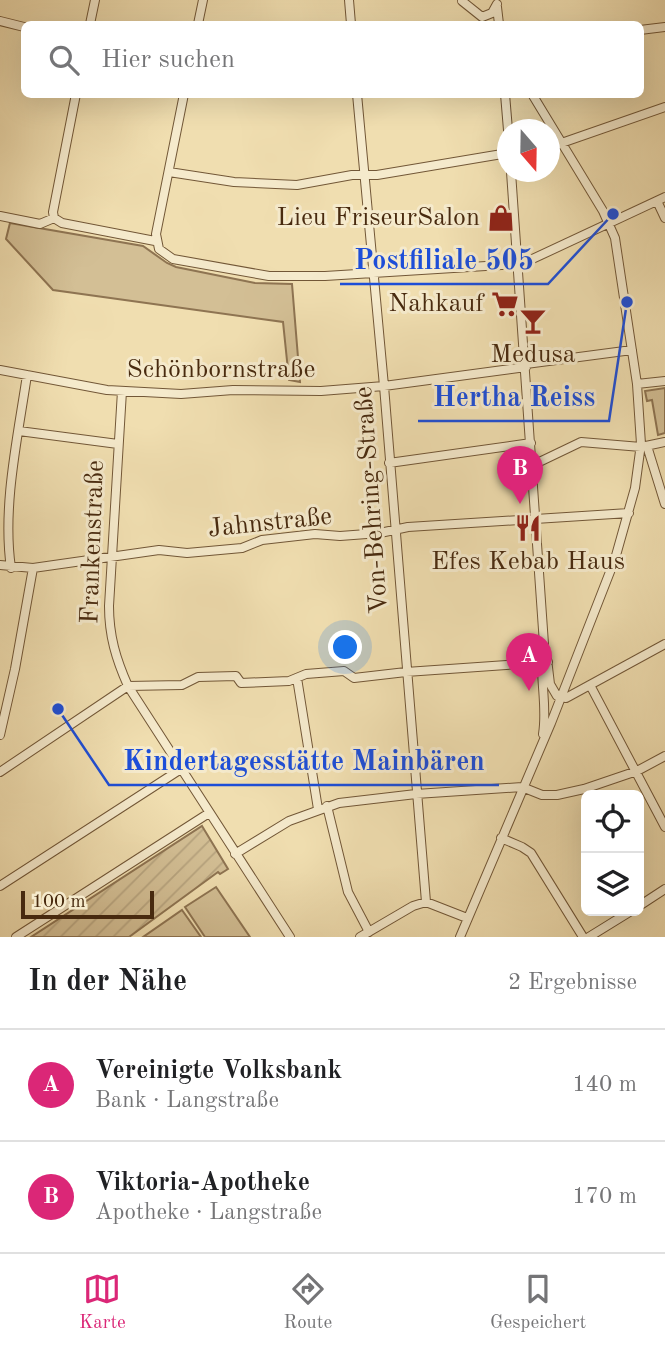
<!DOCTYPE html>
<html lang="de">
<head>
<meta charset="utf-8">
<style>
	body { margin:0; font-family:"Old Standard TT",serif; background:#f6f6f6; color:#202124 }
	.controls { position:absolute; right:21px; bottom:21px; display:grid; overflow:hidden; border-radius:10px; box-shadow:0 7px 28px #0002 }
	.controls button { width:63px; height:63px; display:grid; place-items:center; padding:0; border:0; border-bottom:2px solid #e0e0e0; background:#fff; color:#202124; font:35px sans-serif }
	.compass { position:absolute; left:497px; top:119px; width:63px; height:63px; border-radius:50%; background:#fff; box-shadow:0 7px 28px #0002; rotate:160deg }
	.scale { position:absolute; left:21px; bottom:18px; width:133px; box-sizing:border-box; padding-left:7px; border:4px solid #482a0f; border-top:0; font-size:19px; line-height:24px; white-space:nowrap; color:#482a0f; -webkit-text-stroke:5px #f5eacc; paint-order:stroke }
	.you { position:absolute; left:346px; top:648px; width:24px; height:24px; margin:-18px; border:5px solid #fff; border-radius:50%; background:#1a73e8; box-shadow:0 0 0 10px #1a73e833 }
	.badge { display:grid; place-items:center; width:46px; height:46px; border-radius:50%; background:#db2777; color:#fff; font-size:23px; font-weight:700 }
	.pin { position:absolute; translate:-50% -58px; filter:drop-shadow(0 2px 4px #0008) }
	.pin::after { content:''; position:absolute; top:37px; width:24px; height:21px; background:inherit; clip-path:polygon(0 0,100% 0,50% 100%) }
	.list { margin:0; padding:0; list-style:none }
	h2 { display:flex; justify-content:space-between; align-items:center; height:91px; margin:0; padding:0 28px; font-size:30px }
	h2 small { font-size:23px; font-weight:400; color:#757577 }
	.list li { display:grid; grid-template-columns:46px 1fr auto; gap:21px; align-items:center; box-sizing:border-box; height:112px; padding:0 28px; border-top:2px solid #e0e0e0 }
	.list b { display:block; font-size:26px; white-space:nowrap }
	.list p { margin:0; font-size:23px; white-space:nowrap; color:#757577 }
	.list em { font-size:23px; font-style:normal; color:#757577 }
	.icon { flex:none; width:38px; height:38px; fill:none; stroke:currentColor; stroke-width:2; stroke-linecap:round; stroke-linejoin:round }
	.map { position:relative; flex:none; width:665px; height:937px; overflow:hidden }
	.search { position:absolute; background:#fff; box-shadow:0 7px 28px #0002; left:21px; right:21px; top:21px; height:77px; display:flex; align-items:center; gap:18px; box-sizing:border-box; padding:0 24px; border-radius:10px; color:#757577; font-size:26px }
	.sheet { height:315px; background:#fff }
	nav { display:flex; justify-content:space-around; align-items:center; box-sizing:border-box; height:98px; border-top:2px solid #e0e0e0; background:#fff; font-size:19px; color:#757577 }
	nav a { display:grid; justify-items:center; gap:4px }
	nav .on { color:#db2777 }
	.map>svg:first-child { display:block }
	.green { fill:#d3bf95; stroke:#8e7452; stroke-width:2 }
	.garden { fill:url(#garden-furrows); stroke:#8e7452; stroke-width:2 }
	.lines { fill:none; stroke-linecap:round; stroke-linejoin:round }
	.minor-casing { stroke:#725737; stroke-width:10 }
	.minor { stroke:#f5eacc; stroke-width:8 }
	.labels { text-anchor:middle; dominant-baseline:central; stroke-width:6; stroke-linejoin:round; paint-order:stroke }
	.poi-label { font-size:26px; fill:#482a0f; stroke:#f5eacc; text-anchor:end }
	.street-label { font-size:26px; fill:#482a0f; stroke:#f5eacc }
	.leader { fill:none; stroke:#1d4ed8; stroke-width:2.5 }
	.callout-dot { fill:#1d4ed8; stroke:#f5eacc; stroke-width:2.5 }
	.callout-label { font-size:28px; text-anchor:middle; font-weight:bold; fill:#1d4ed8; stroke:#f5eacc; stroke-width:6; stroke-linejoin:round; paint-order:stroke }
</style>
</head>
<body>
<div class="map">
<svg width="665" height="937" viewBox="0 0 665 937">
	<defs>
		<pattern id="garden-furrows" width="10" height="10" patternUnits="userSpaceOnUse" patternTransform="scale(1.75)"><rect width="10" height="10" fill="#d3bf95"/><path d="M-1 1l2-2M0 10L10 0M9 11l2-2" fill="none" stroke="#b7a47f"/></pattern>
	</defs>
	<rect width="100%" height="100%" fill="#f0deb0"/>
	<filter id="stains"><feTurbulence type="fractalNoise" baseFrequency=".00286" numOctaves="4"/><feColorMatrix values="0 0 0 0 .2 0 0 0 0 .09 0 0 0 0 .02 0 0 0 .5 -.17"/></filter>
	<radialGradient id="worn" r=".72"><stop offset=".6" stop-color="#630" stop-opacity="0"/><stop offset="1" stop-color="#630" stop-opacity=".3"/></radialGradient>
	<path class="green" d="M10 223 143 246 167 263 176 267 255 283 292 284 300 382 289 380 283 322 53 290 6 239Z
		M665 388V433L658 435 652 400 647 401 645 391Z
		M216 887 250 937H205L185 907Z
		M182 910 201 937H143Z"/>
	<path class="garden" d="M202 826 228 869 220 874 218 872 129 937H31Z"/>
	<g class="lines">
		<defs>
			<path id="minor" d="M349 0 351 24
				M462 1 482 17 492 13 497 4
				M497 7 499 24
				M0 21 24 27
				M90 24 95 0
				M198 24 203 0
				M640 30 665 27
				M76 94 53 212 54 218 62 223 155 241
				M184 94 156 234 159 249 173 259 269 276H325L518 264 526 262 665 197
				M357 94 384 386 426 902
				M505 94 508 130
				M550 147 665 107
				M169 172 234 182 297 185 352 175H377L508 153
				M511 172 544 644C538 674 548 704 543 734
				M657 201 665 218
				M0 216 40 224 54 218
				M526 364 632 350
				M0 370 107 390 181 394 233 390 321 391 384 386 526 367
				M637 384 665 381
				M122 391 109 606C109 636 116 659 128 686L290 937
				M19 431 118 444
				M647 446 665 504
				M389 463 531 443
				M533 465 581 442 641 447 665 442
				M0 565 33 568 159 550 187 553 242 548 262 540 315 534 340 536 380 533 408 527 629 513
				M11 568C2 507 18 436 27 375
				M547 659 550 684 557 696 566 698 665 644
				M297 678 318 809
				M590 685 665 827
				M0 735 15 669 33 568
				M0 772 128 686 182 685 198 677 236 676 241 683 289 681 306 674 344 671 354 678 406 672 548 662
				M327 806 348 892 369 932
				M501 838 522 847 531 853 583 937
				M235 854 289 821 339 803 416 794 522 787 542 795H557L584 789 637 771 665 756
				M0 886 181 769
				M639 906 665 889
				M16 937 209 813
				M360 937 413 906 426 902 467 918
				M460 937 551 723 615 559 635 488 641 444 637 384 615 238 603 211 532 94
				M589 937 631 911"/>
		</defs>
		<use href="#minor" class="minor-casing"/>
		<use href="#minor" class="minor"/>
	</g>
	<defs>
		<symbol id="shop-bare" viewBox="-9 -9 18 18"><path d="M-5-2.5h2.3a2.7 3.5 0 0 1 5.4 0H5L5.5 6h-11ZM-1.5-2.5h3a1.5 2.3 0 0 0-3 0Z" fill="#8f2418" stroke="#f5eacc" stroke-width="2.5" paint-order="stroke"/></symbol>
		<symbol id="supermarket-bare" viewBox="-9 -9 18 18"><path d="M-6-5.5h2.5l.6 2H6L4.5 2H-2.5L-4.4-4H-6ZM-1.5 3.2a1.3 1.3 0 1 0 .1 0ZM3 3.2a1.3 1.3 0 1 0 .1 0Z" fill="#8f2418" stroke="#f5eacc" stroke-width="2.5" paint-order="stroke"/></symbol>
		<symbol id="bar-bare" viewBox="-9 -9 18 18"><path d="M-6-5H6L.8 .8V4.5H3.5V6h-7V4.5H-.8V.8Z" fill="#8f2418" stroke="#f5eacc" stroke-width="2.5" paint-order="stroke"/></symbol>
		<symbol id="restaurant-bare" viewBox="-9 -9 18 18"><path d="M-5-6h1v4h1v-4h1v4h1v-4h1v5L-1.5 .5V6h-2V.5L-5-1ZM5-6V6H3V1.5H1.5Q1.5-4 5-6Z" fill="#8f2418" stroke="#f5eacc" stroke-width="2.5" paint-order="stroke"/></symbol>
	</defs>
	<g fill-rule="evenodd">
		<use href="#shop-bare" x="482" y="199" width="38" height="38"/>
		<use href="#supermarket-bare" x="486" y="285" width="38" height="38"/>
		<use href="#bar-bare" x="514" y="302" width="38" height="38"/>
		<use href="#restaurant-bare" x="509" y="509" width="38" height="38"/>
	</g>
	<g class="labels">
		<g class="poi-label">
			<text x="480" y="218">Lieu FriseurSalon</text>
			<text x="484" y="304">Nahkauf</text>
			<text x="533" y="355" text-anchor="middle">Medusa</text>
			<text x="528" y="562" text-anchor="middle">Efes Kebab Haus</text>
		</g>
		<g class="street-label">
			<text x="221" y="370">Schönbornstraße</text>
			<text transform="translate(372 500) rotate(-94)">Von-Behring-Straße</text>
			<text transform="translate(270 523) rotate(-6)">Jahnstraße</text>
			<text transform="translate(93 542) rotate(-88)">Frankenstraße</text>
		</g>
	</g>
	<path class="leader" d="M613 214L548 284H340M627 302L609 421H418M58 709L109 785H499"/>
	<g class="callout-dot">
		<circle cx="613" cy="214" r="7"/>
		<circle cx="627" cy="302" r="7"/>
		<circle cx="58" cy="709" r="7"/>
	</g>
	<g class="callout-label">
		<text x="444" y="269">Postfiliale 505</text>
		<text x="514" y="406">Hertha Reiss</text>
		<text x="304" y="770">Kindertagesstätte Mainbären</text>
	</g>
	<rect width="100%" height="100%" filter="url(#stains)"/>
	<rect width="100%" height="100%" fill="url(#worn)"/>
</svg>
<div class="controls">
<button><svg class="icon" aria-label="locate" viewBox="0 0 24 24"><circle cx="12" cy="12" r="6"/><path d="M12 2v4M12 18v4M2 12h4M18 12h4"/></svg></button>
<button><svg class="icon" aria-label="layers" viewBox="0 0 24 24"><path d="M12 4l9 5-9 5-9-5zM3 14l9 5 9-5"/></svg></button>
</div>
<svg class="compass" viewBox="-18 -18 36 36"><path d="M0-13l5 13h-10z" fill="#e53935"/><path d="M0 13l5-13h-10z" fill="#757577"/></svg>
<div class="scale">100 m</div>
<div class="you"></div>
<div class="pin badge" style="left:529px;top:691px">A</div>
<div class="pin badge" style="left:520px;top:504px">B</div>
<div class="search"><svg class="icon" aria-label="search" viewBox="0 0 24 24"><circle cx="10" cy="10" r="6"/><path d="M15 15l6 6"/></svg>Hier suchen</div>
</div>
<section class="sheet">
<h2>In der Nähe<small>2 Ergebnisse</small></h2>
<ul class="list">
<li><span class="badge">A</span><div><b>Vereinigte Volksbank</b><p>Bank · Langstraße</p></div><em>140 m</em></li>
<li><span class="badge">B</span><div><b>Viktoria-Apotheke</b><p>Apotheke · Langstraße</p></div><em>170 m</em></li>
</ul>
</section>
<nav>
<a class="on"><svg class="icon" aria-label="map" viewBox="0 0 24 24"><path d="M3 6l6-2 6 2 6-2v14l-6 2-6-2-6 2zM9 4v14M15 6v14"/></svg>Karte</a>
<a><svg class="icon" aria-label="directions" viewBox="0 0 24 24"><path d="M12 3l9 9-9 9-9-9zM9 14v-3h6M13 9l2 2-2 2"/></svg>Route</a>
<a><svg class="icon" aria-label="saved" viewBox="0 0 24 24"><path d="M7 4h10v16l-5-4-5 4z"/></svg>Gespeichert</a>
</nav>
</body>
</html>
